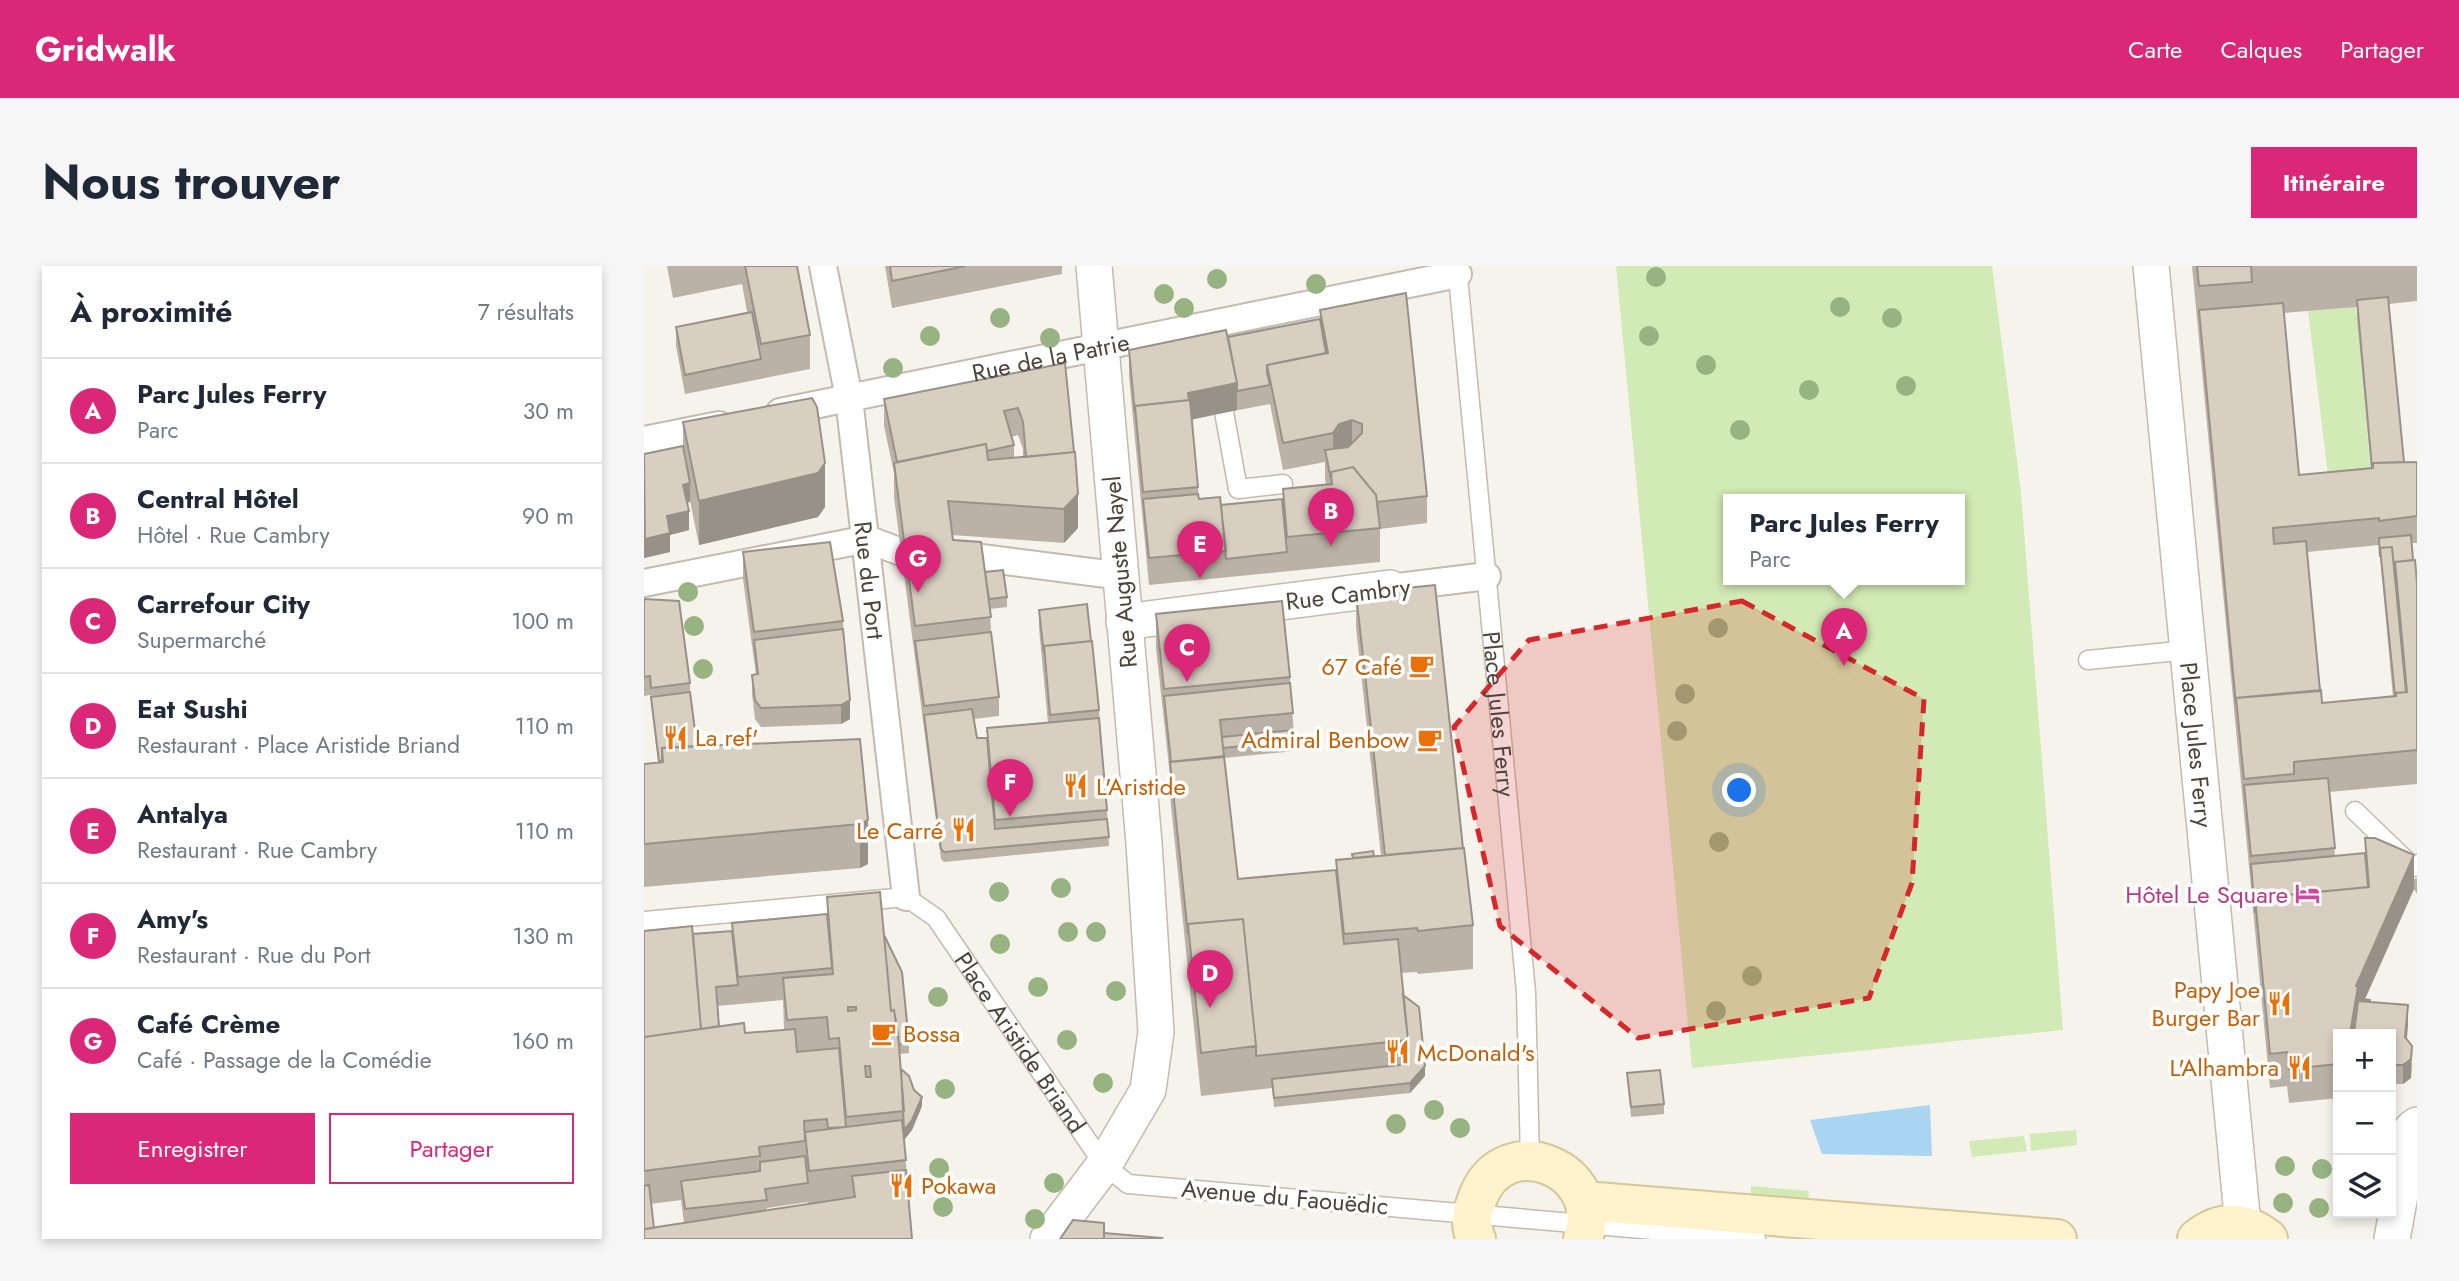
<!DOCTYPE html>
<html lang="fr">
<head>
<meta charset="utf-8">
<style>
	body { margin:0; font-family:Jost,sans-serif; background:#f6f6f7; color:#1f2937 }
	.controls { position:absolute; right:21px; bottom:21px; display:grid; overflow:hidden; border-radius:0px; box-shadow:0 4px 10px #0003 }
	.controls button { width:63px; height:63px; display:grid; place-items:center; padding:0; border:0; border-bottom:2px solid #e0e1e3; background:#fff; color:#1f2937; font:35px sans-serif }
	.you { position:absolute; left:1096px; top:525px; width:24px; height:24px; margin:-18px; border:5px solid #fff; border-radius:50%; background:#1a73e8; box-shadow:0 0 0 10px #1a73e833 }
	.badge { display:grid; place-items:center; width:46px; height:46px; border-radius:50%; background:#db2777; color:#fff; font-size:23px; font-weight:700 }
	.pin { position:absolute; translate:-50% -58px; filter:drop-shadow(0 2px 4px #0008) }
	.pin::after { content:''; position:absolute; top:37px; width:24px; height:21px; background:inherit; clip-path:polygon(0 0,100% 0,50% 100%) }
	.popup { position:absolute; left:1079px; top:228px; width:242px; height:91px; box-sizing:border-box; display:grid; place-content:center; border-radius:0px; background:#fff; filter:drop-shadow(0 2px 5px #0005); font-size:23px; white-space:nowrap; color:#747a83 }
	.popup b { font-size:26px; color:#1f2937 }
	.popup::after { content:''; position:absolute; left:50%; top:100%; margin-left:-14px; border:14px solid transparent; border-top-color:#fff }
	.list { margin:0; padding:0; list-style:none }
	h2 { display:flex; justify-content:space-between; align-items:center; height:91px; margin:0; padding:0 28px; font-size:30px }
	h2 small { font-size:23px; font-weight:400; color:#747a83 }
	.list li { display:grid; grid-template-columns:46px 1fr auto; gap:21px; align-items:center; box-sizing:border-box; height:105px; padding:0 28px; border-top:2px solid #e0e1e3 }
	.list b { display:block; font-size:26px; white-space:nowrap }
	.list p { margin:0; font-size:23px; white-space:nowrap; color:#747a83 }
	.list em { font-size:23px; font-style:normal; color:#747a83 }
	.actions { display:flex; gap:14px; padding:21px 28px }
	.actions a { flex:1; padding:16px 0; border:2px solid #db2777; border-radius:0px; text-align:center; font-size:24px; color:#db2777 }
	.actions .main { background:#db2777; color:#fff }
	.icon { flex:none; width:38px; height:38px; fill:none; stroke:currentColor; stroke-width:2; stroke-linecap:round; stroke-linejoin:round }
	.map { position:relative; flex:none; width:1773px; height:973px; overflow:hidden; border-radius:0px }
	header { display:flex; align-items:center; gap:42px; box-sizing:border-box; height:98px; padding:0 35px; background:#db2777; color:#fff }
	header strong { font-size:33px }
	nav { display:flex; gap:38px; margin-inline-start:auto; font-size:24px }
	.intro { display:flex; align-items:center; justify-content:space-between; box-sizing:border-box; height:168px; padding:0 42px }
	h1 { margin:0; font-size:49px }
	.button { padding:18px 32px; border-radius:0px; background:#db2777; color:#fff; font-size:24px; font-weight:700 }
	main { display:flex; gap:42px; padding:0 42px }
	aside { flex:1; background:#fff; border-radius:0px; box-shadow:0 4px 10px #0003 }
	.map>svg:first-child { display:block }
	.green { fill:#d2eab5; fill-rule:evenodd }
	.water { fill:#a9d4f2 }
	.lines { fill:none; stroke-linecap:round; stroke-linejoin:round }
	.service-casing { stroke:#c2bbae; stroke-width:21 }
	.pedestrian-casing { stroke:#c2bbae; stroke-width:30 }
	.minor-casing { stroke:#c2bbae; stroke-width:38 }
	.secondary-casing { stroke:#d6c79b; stroke-width:42 }
	.service { stroke:#fff; stroke-width:18 }
	.pedestrian { stroke:#fff; stroke-width:26 }
	.minor { stroke:#fff; stroke-width:35 }
	.secondary { stroke:#fff3cd; stroke-width:38 }
	.tree { fill:#97b381 }
	.wall { fill:#bab2a6; fill-rule:evenodd }
	.shaded-wall { fill:#979187 }
	.building { fill:#d8cfc1; stroke:#979187; stroke-width:2; fill-rule:evenodd }
	.marked { fill:#d62828; fill-opacity:0.2; stroke:#d62828; stroke-width:5; stroke-dasharray:14 9; stroke-linejoin:round }
	.labels { text-anchor:middle; dominant-baseline:central; stroke-width:7; stroke-linejoin:round; paint-order:stroke }
	.street-label { font-size:24px; fill:#4b4439; stroke:#fff }
	.food-label { font-size:24px; fill:#c56008; stroke:#fff; text-anchor:end }
	.hotel-label { font-size:24px; fill:#b23c85; stroke:#fff; text-anchor:end }
</style>
</head>
<body>
<header>
<strong>Gridwalk</strong>
<nav><a>Carte</a><a>Calques</a><a>Partager</a></nav>
</header>
<div class="intro"><h1>Nous trouver</h1><a class="button">Itinéraire</a></div>
<main>
<aside>
<h2>À proximité<small>7 résultats</small></h2>
<ul class="list">
<li><span class="badge">A</span><div><b>Parc Jules Ferry</b><p>Parc</p></div><em>30 m</em></li>
<li><span class="badge">B</span><div><b>Central Hôtel</b><p>Hôtel · Rue Cambry</p></div><em>90 m</em></li>
<li><span class="badge">C</span><div><b>Carrefour City</b><p>Supermarché</p></div><em>100 m</em></li>
<li><span class="badge">D</span><div><b>Eat Sushi</b><p>Restaurant · Place Aristide Briand</p></div><em>110 m</em></li>
<li><span class="badge">E</span><div><b>Antalya</b><p>Restaurant · Rue Cambry</p></div><em>110 m</em></li>
<li><span class="badge">F</span><div><b>Amy's</b><p>Restaurant · Rue du Port</p></div><em>130 m</em></li>
<li><span class="badge">G</span><div><b>Café Crème</b><p>Café · Passage de la Comédie</p></div><em>160 m</em></li>
</ul>
<div class="actions"><a class="main">Enregistrer</a><a>Partager</a></div>
</aside>
<div class="map">
<svg width="1773" height="973" viewBox="0 0 1773 973">
	<rect width="100%" height="100%" fill="#f6f3ec"/>
	<path class="green" d="M972 0H1348L1377 227 1419 764 1048 802ZM1084 234H1316V314H1084Z
		M1712 41 1729 229 1687 233 1664 45Z
		M1432 864 1433 879 1387 885 1386 868Z
		M1380 870 1383 885 1328 891 1325 875Z
		M1107 920 1165 925 1164 936 1107 932Z"/>
	<path class="water" d="M1286 839 1288 890 1178 888 1166 854Z"/>
	<g class="lines">
		<defs>
			<g id="service">
				<path id="s1" d="M813 0 882 726 886 894"/>
				<path d="M580 146 594 223 639 218"/>
				<path d="M1444 394 1544 384"/>
				<path d="M1711 545 1769 601 1773 598"/>
				<path id="s2" d="M0 655 262 631 292 652 460 899 484 918 1112 973"/>
			</g>
			<g id="pedestrian">
				<path id="s3" d="M179 0 205 132 262 631"/>
				<path id="s4" d="M136 146 814 8"/>
				<path d="M0 174 75 159"/>
				<path d="M307 288 478 310"/>
				<path d="M0 317 223 273 257 286"/>
				<path d="M746 322 843 310"/>
			</g>
			<g id="minor">
				<path id="s5" d="M1507 0 1599 959"/>
				<path d="M480 356 746 322"/>
				<path d="M404 973 460 899 504 824 512 766 500 577 450 0"/>
				<path d="M1748 973 1768 863 1773 859"/>
			</g>
			<path id="secondary" d="M940 935 1413 973
				M832 973C825 958 828 946 834 931 861 861 963 903 939 973
				M1553 973C1576 954 1601 954 1624 973"/>
		</defs>
		<use href="#service" class="service-casing"/>
		<use href="#pedestrian" class="pedestrian-casing"/>
		<use href="#minor" class="minor-casing"/>
		<use href="#secondary" class="secondary-casing"/>
		<use href="#service" class="service"/>
		<use href="#pedestrian" class="pedestrian"/>
		<use href="#minor" class="minor"/>
		<use href="#secondary" class="secondary"/>
	</g>
	<g class="tree">
		<circle cx="1012" cy="11" r="10"/>
		<circle cx="573" cy="13" r="10"/>
		<circle cx="672" cy="18" r="10"/>
		<circle cx="520" cy="28" r="10"/>
		<circle cx="1196" cy="41" r="10"/>
		<circle cx="540" cy="42" r="10"/>
		<circle cx="356" cy="52" r="10"/>
		<circle cx="1248" cy="52" r="10"/>
		<circle cx="286" cy="70" r="10"/>
		<circle cx="1005" cy="70" r="10"/>
		<circle cx="406" cy="72" r="10"/>
		<circle cx="1062" cy="99" r="10"/>
		<circle cx="249" cy="102" r="10"/>
		<circle cx="1262" cy="120" r="10"/>
		<circle cx="1165" cy="124" r="10"/>
		<circle cx="1096" cy="164" r="10"/>
		<circle cx="44" cy="326" r="10"/>
		<circle cx="50" cy="360" r="10"/>
		<circle cx="1074" cy="362" r="10"/>
		<circle cx="59" cy="403" r="10"/>
		<circle cx="1041" cy="428" r="10"/>
		<circle cx="1033" cy="465" r="10"/>
		<circle cx="1075" cy="576" r="10"/>
		<circle cx="417" cy="622" r="10"/>
		<circle cx="355" cy="626" r="10"/>
		<circle cx="424" cy="666" r="10"/>
		<circle cx="452" cy="666" r="10"/>
		<circle cx="356" cy="678" r="10"/>
		<circle cx="1108" cy="710" r="10"/>
		<circle cx="394" cy="721" r="10"/>
		<circle cx="472" cy="725" r="10"/>
		<circle cx="294" cy="731" r="10"/>
		<circle cx="1072" cy="745" r="10"/>
		<circle cx="423" cy="774" r="10"/>
		<circle cx="459" cy="817" r="10"/>
		<circle cx="301" cy="823" r="10"/>
		<circle cx="790" cy="844" r="10"/>
		<circle cx="752" cy="858" r="10"/>
		<circle cx="816" cy="862" r="10"/>
		<circle cx="1641" cy="900" r="10"/>
		<circle cx="295" cy="902" r="10"/>
		<circle cx="1678" cy="903" r="10"/>
		<circle cx="410" cy="917" r="10"/>
		<circle cx="1639" cy="937" r="10"/>
		<circle cx="299" cy="941" r="10"/>
		<circle cx="1675" cy="942" r="10"/>
		<circle cx="391" cy="953" r="10"/>
	</g>
	<path class="wall" d="M23 0H153L166 69V103L41 128 32 80V61L103 46 98 18 29 32Z
		M241 0H418V8L248 42Z
		M1548 0H1773V35L1745 38 1760 196H1773V277H1767L1769 294 1773 317V518L1685 526 1691 590 1721 587V572L1770 613 1773 612V628L1770 623 1721 733 1764 758 1763 773 1768 799 1767 812 1759 818H1747V768H1694V832L1645 837 1643 820 1626 822ZM1713 41V53L1727 202 1655 209 1640 47ZM1735 279 1749 431 1678 437 1663 286Z
		M676 44 783 230V257L736 263V296L505 319 485 111V84L584 71 676 53ZM626 138 639 204 681 196V211L682 219 639 223V238L577 239 555 233 548 153Z
		M421 97 434 262 420 277 308 269 309 274 341 306 363 331V341L346 343 347 366 355 431V450L330 453 333 472H343V462L404 457 395 362V344L455 444 463 544 465 580 300 596 297 593 250 231V207L240 160V133ZM374 169 379 183V191L370 192V179L367 171Z
		M39 156 181 241 174 251 55 279 46 235 43 237 45 264 26 269V286L0 292V188L39 181Z
		M99 286 199 355 206 453 197 458 117 461 111 453 108 428V409H112L99 313Z
		M712 327 819 582 829 659V703L774 708 773 706 757 707 759 729 781 810 766 827 630 841 628 822 557 830 526 530V510L512 382V348L646 411 651 485 580 492 594 613 692 604V594L737 590 712 361Z
		M0 333 46 417V426L53 480 216 473 224 598 216 602 0 621V498L14 497 6 429 0 430Z
		M183 631 240 669 265 777V787L256 788 257 803 278 840 268 864 260 874 268 973H0V665L49 668 88 665V657L183 648ZM139 734 140 764 101 767 75 760 73 740ZM37 934 40 957 10 962 7 938ZM164 934V938L123 944V942L164 936Z
		M983 807 1020 838V848L987 851Z"/>
	<path class="shaded-wall" d="M593 117V144L546 154 544 127Z
		M708 154V181L689 194V167L695 158Z
		M181 197V241L174 251 55 279V235Z
		M46 217V236L39 238V219Z
		M434 228V262L420 277V243Z
		M45 245V264L26 269V286L0 292V259L23 250Z
		M206 434V453L197 458V439Z
		M224 554V598L216 602V558Z
		M1770 589V623L1716 744 1712 768H1706L1712 720Z
		M1764 739V758L1761 790V771Z
		M1768 780 1767 812 1759 818V799Z
		M781 800V810L766 827V817Z
		M278 831V840L268 864 260 874V864Z"/>
	<path class="building" d="M101 0H153L166 69 117 78Z
		M246 0H322L248 15Z
		M1553 0H1607L1608 16 1555 20Z
		M762 27 783 230 733 236 732 229 709 201 687 206V213L681 184 704 181 718 167V158L708 154 695 158 689 167 639 177 623 99 684 87 676 44Z
		M1744 31 1760 196 1729 197 1728 202 1713 34Z
		M1639 37 1655 209 1729 202V197L1773 196V250L1735 255V252L1629 262 1630 278 1662 275 1676 425 1592 432V439L1555 44Z
		M108 46 117 93 41 109 32 61Z
		M676 53 682 87 623 99V107L626 119 593 125V117L584 71Z
		M582 64 593 117 544 127 545 134 491 140V147L485 84Z
		M421 97 430 186 382 191 379 156 374 142 360 145 370 179 343 185 342 178 253 196 240 133Z
		M168 132 173 141 181 197 174 207 55 235 39 156Z
		M546 134 554 221 499 226 491 140Z
		M342 178 344 194 431 186 434 228 420 243 304 235 309 274 337 276 347 351 271 360 250 197Z
		M39 180 46 217 39 219 45 245 23 250 26 267 1 273 0 188Z
		M709 201 732 229 736 262 643 271 639 223 688 218 687 206Z
		M554 228 555 233 576 231 582 285 505 292 499 233Z
		M638 233 643 286 582 293 577 239Z
		M1767 269 1769 294 1751 296V313L1748 281 1736 282V291L1735 272Z
		M186 276 199 355 110 366 99 286Z
		M1748 281 1762 426 1752 427V430H1751L1736 282Z
		M1771 294 1773 317V484L1650 496V508L1600 513 1592 432 1677 424 1678 437 1752 430V427L1763 426 1751 296Z
		M359 304 363 331 345 333 341 306Z
		M791 319 819 582 741 589 712 327Z
		M0 333 35 335 46 417 7 422 6 410 0 411Z
		M638 335 646 411 520 423 512 348Z
		M443 338 447 375 400 380V388L395 344Z
		M199 363 206 434 197 439 117 442 111 434 108 409 114 408 110 374Z
		M347 366 355 431 280 440 271 375Z
		M448 375 455 444 406 449 400 380Z
		M646 417 649 447 576 454 580 491 527 496 520 430Z
		M46 426 53 480 18 482V495H15L7 431Z
		M328 443 333 472H343L351 563 463 553 465 571 300 586 297 583 280 449Z
		M455 452 463 544 351 554 343 462Z
		M649 464 651 475 579 482 578 471Z
		M216 473 224 554 216 558 0 578V498L19 496 18 482Z
		M580 490 594 613 692 604 700 678 754 673 764 774 612 790V780L599 653 544 658V668L526 496Z
		M1684 512 1691 582 1607 590 1600 519Z
		M1721 572H1731L1770 589 1712 720H1714L1706 768H1694V798L1645 803 1643 786 1626 788 1611 632 1725 621Z
		M820 582 829 659 774 665 773 662 700 668 692 594Z
		M729 585 730 590 709 592 708 588Z
		M1721 587 1724 621 1611 632V647L1607 598Z
		M236 626 247 745 250 744 254 768 260 845 202 851 195 772 185 773 183 751 143 754 139 712 189 708 183 631ZM204 741H212V744L204 745ZM221 800H226L227 811H222Z
		M183 648 188 702 94 711 88 657Z
		M599 653 612 780 557 787 544 658Z
		M48 660 57 763 0 771V665Z
		M88 665 94 719 72 721 75 760 57 763 49 668Z
		M240 669 258 706 265 777 255 778 250 744 247 745Z
		M759 729 775 741 781 800 766 817 630 832 628 813 764 798V774Z
		M1716 733 1726 734V736L1715 735Z
		M1714 735 1764 739 1761 771 1768 780 1767 793 1759 799H1747V768H1710Z
		M100 757 101 767 151 763 153 786 195 782 202 861 184 862 183 853 160 855 161 875 115 881 116 890 0 905V771Z
		M257 803 265 810 270 824 278 831 268 854 260 864Z
		M1016 804 1020 838 987 841 983 807Z
		M258 854 262 894 165 905 161 866Z
		M161 890 164 917 121 923 123 934 41 943 37 915 116 905V896Z
		M262 904 268 973H0V963L211 931 208 910Z
		M5 919 10 962 0 963V920Z
		M429 954 460 957V973H416Z
		M460 967 518 972 517 973H460Z"/>
	<path class="marked" d="M1098 335 1280 433 1268 617 1225 732 994 772 856 660 810 461 885 374Z"/>
	<defs>
		<symbol id="cafe-bare" viewBox="-9 -9 18 18"><path d="M-5.5-4.5H6V0H3Q3 3.5 0 3.5H-2.5Q-5.5 3.5-5.5 0ZM3-3.2v2h1.7v-2ZM-6 4.5H4V6H-6Z" fill="#e8710a" stroke="#fff" stroke-width="2.5" paint-order="stroke"/></symbol>
		<symbol id="restaurant-bare" viewBox="-9 -9 18 18"><path d="M-5-6h1v4h1v-4h1v4h1v-4h1v5L-1.5 .5V6h-2V.5L-5-1ZM5-6V6H3V1.5H1.5Q1.5-4 5-6Z" fill="#e8710a" stroke="#fff" stroke-width="2.5" paint-order="stroke"/></symbol>
		<symbol id="hotel-bare" viewBox="-9 -9 18 18"><path d="M-6-4.5h1.5V1H6V5H4.5V3h-9V5H-6ZM-4 0a1.8 1.8 0 1 1 3.6 0ZM.5 0V-2.5h3Q6-2.5 6 0Z" fill="#d1479c" stroke="#fff" stroke-width="2.5" paint-order="stroke"/></symbol>
	</defs>
	<g fill-rule="evenodd">
		<use href="#cafe-bare" x="760" y="382" width="35" height="35"/>
		<use href="#restaurant-bare" x="14" y="454" width="35" height="35"/>
		<use href="#cafe-bare" x="768" y="456" width="35" height="35"/>
		<use href="#restaurant-bare" x="414" y="502" width="35" height="35"/>
		<use href="#restaurant-bare" x="302" y="546" width="35" height="35"/>
		<use href="#hotel-bare" x="1646" y="610" width="35" height="35"/>
		<use href="#restaurant-bare" x="1618" y="720" width="35" height="35"/>
		<use href="#cafe-bare" x="222" y="750" width="35" height="35"/>
		<use href="#restaurant-bare" x="736" y="768" width="35" height="35"/>
		<use href="#restaurant-bare" x="1638" y="784" width="35" height="35"/>
		<use href="#restaurant-bare" x="240" y="902" width="35" height="35"/>
	</g>
	<g class="labels">
		<g class="street-label">
			<text stroke="none"><textPath href="#s4" startOffset="276">Rue de la Patrie</textPath></text>
			<text transform="translate(476 306) rotate(-95)">Rue Auguste Nayel</text>
			<text stroke="none"><textPath href="#s3" startOffset="318">Rue du Port</textPath></text>
			<text transform="translate(704 328) rotate(-7)">Rue Cambry</text>
			<text stroke="none"><textPath href="#s1" startOffset="450">Place Jules Ferry</textPath></text>
			<text stroke="none"><textPath href="#s5" startOffset="481">Place Jules Ferry</textPath></text>
			<text stroke="none"><textPath href="#s2" startOffset="450">Place Aristide Briand</textPath></text>
			<text transform="translate(641 931) rotate(5)">Avenue du Faouëdic</text>
		</g>
		<g class="food-label">
			<text x="758" y="400">67 Café</text>
			<text x="51" y="471" text-anchor="start">La ref'</text>
			<text x="765" y="473">Admiral Benbow</text>
			<text x="452" y="520" text-anchor="start">L'Aristide</text>
			<text x="299" y="564">Le Carré</text>
			<text x="1616" y="723">Papy Joe<tspan x="1616" dy="28">Burger Bar</tspan></text>
			<text x="259" y="767" text-anchor="start">Bossa</text>
			<text x="773" y="786" text-anchor="start">McDonald's</text>
			<text x="1635" y="801">L'Alhambra</text>
			<text x="277" y="919" text-anchor="start">Pokawa</text>
		</g>
		<g class="hotel-label">
			<text x="1644" y="628">Hôtel Le Square</text>
		</g>
	</g>
</svg>
<div class="controls">
<button>+</button>
<button>−</button>
<button><svg class="icon" aria-label="layers" viewBox="0 0 24 24"><path d="M12 4l9 5-9 5-9-5zM3 14l9 5 9-5"/></svg></button>
</div>
<div class="you"></div>
<div class="pin badge" style="left:1200px;top:400px">A</div>
<div class="popup"><b>Parc Jules Ferry</b>Parc</div>
<div class="pin badge" style="left:687px;top:280px">B</div>
<div class="pin badge" style="left:543px;top:416px">C</div>
<div class="pin badge" style="left:566px;top:742px">D</div>
<div class="pin badge" style="left:556px;top:313px">E</div>
<div class="pin badge" style="left:366px;top:551px">F</div>
<div class="pin badge" style="left:274px;top:327px">G</div>
</div>
</main>
</body>
</html>
